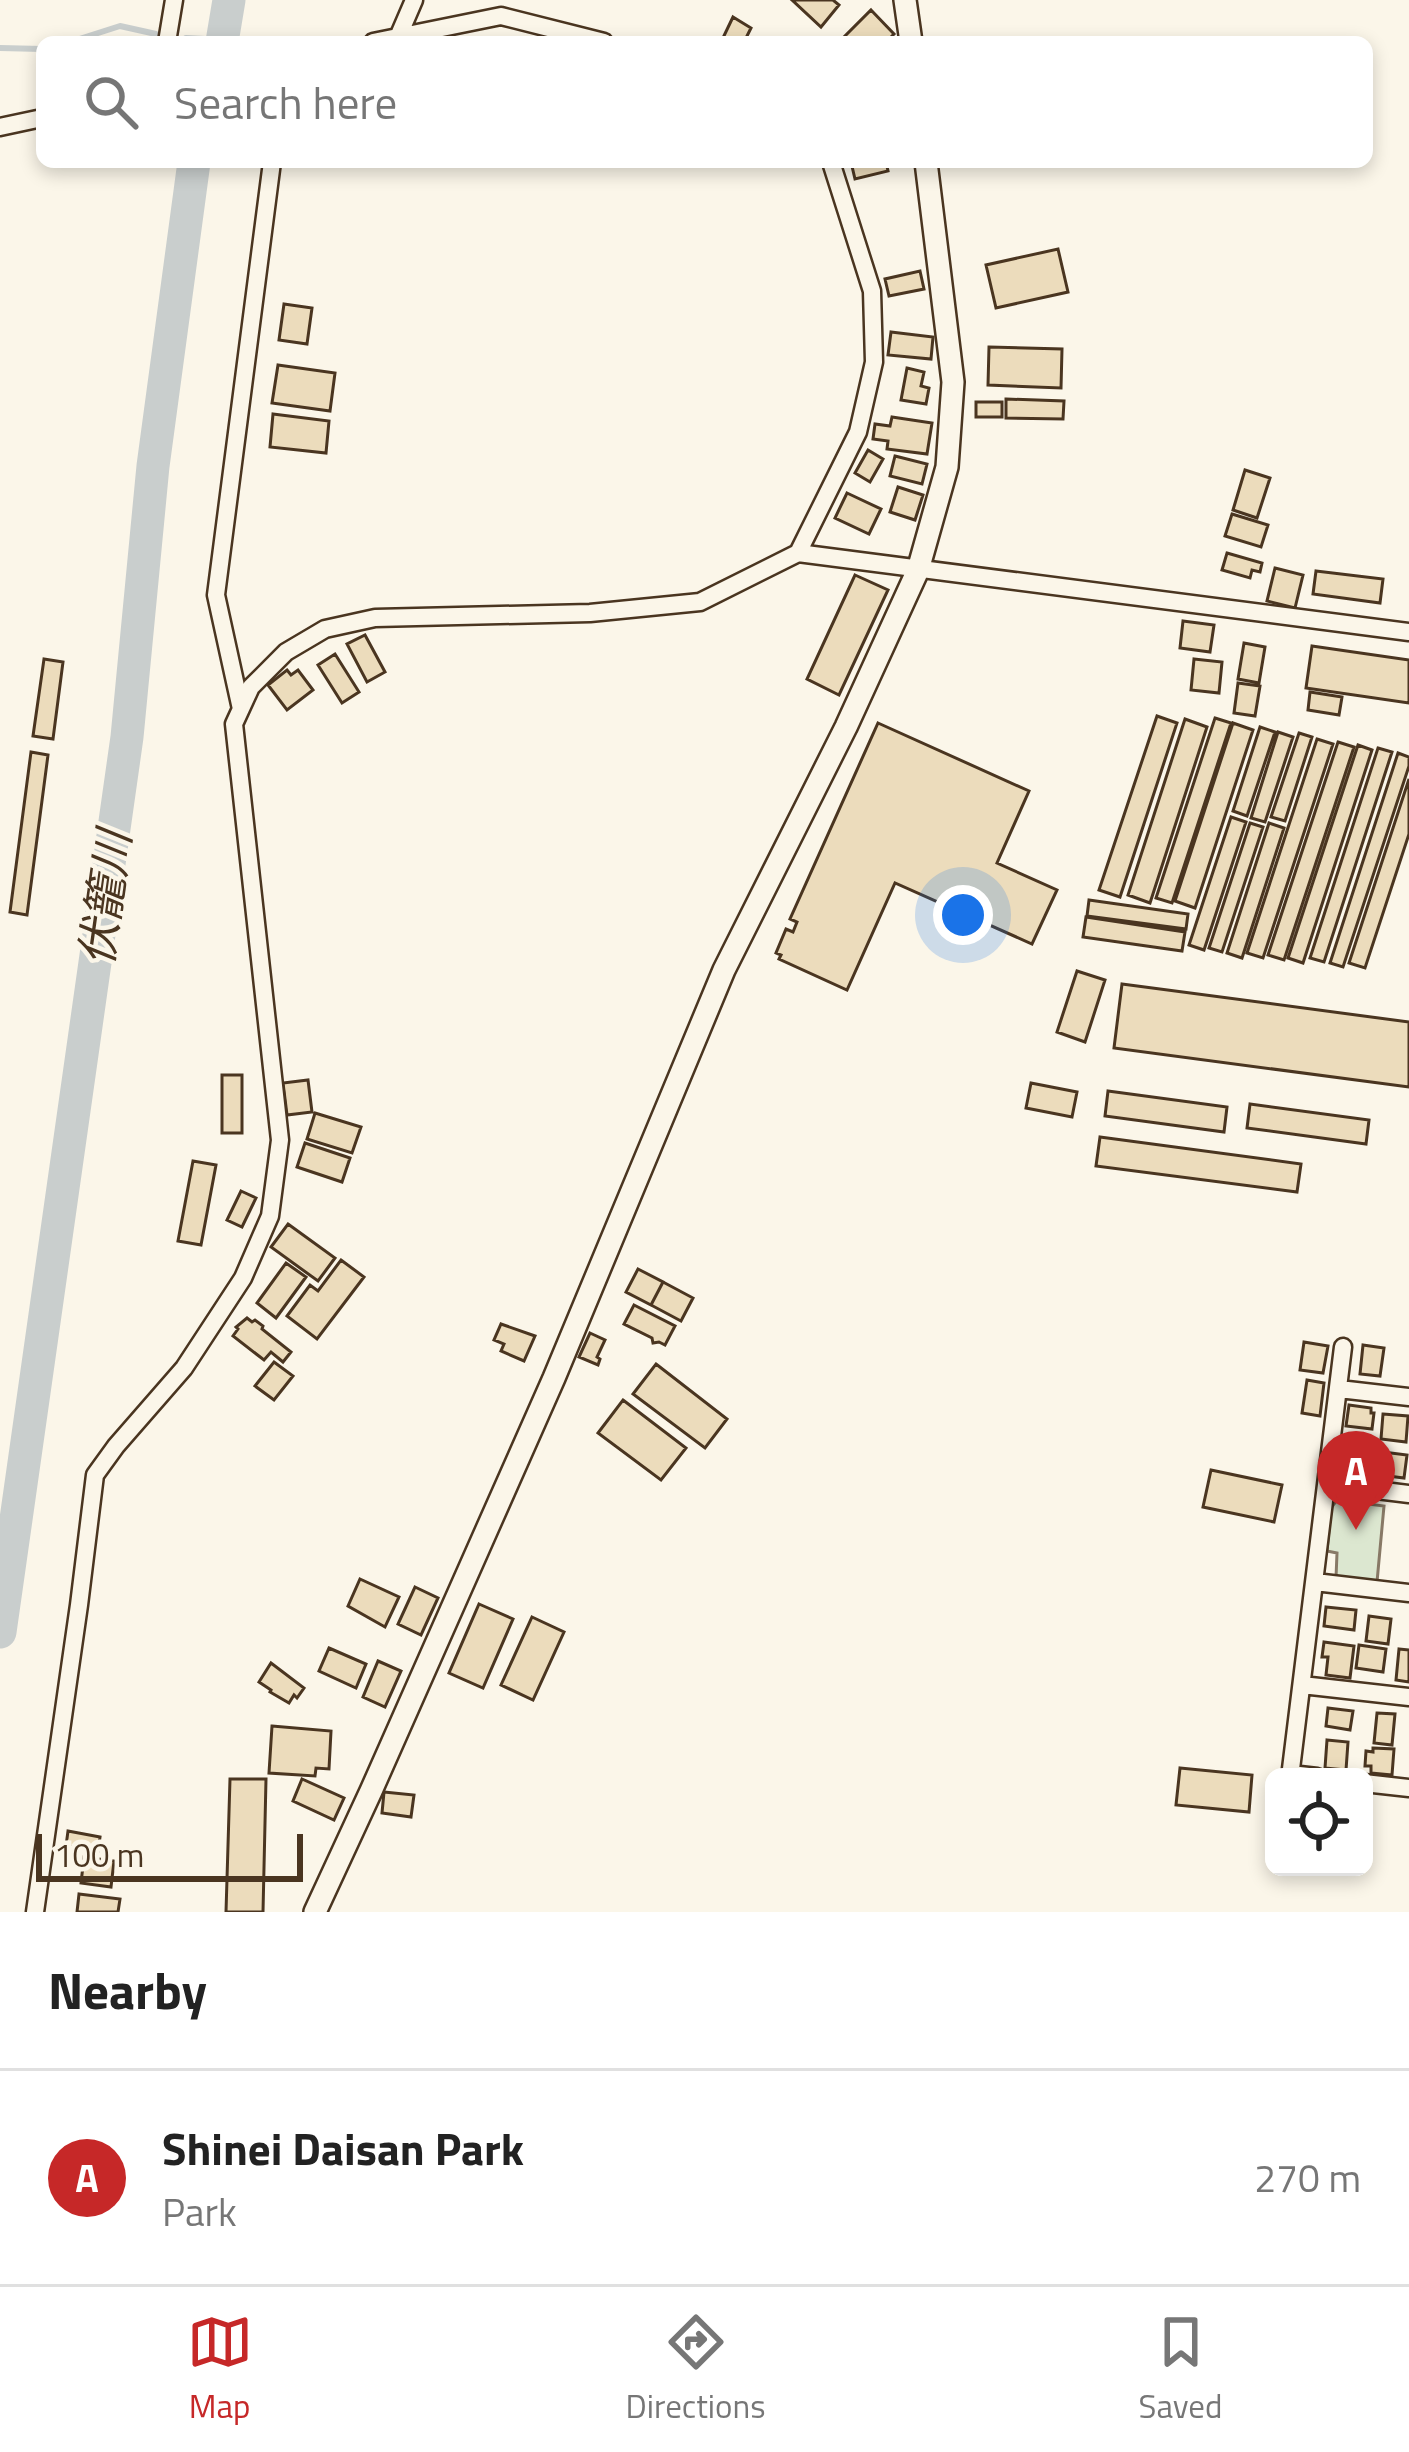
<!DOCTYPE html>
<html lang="en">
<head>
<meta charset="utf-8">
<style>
	body { margin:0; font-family:"Titillium Web","Noto Sans JP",sans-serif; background:#f6f6f6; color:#222 }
	.controls { position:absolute; right:36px; bottom:36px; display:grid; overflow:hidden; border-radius:18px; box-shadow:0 6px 18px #0003 }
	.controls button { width:108px; height:108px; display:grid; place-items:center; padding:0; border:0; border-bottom:3px solid #e0e0e0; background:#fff; color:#222; font:60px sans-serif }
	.scale { position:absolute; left:36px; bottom:30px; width:267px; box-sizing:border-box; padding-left:12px; border:6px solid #4a3520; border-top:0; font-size:33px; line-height:42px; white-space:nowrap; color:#4a3520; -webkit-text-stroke:9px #fbf6e9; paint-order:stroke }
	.you { position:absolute; left:963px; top:915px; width:42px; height:42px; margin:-30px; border:9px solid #fff; border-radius:50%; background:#1a73e8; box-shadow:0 0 0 18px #1a73e833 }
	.badge { display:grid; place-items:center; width:78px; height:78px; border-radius:50%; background:#c62828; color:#fff; font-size:39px; font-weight:700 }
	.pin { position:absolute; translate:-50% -99px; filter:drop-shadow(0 3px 6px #0008) }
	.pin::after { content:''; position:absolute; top:63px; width:42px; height:36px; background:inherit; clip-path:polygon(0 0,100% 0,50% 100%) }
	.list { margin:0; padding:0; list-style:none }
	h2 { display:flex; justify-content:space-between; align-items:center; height:156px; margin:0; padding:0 48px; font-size:51px }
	h2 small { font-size:39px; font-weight:400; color:#767676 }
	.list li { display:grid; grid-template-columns:78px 1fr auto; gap:36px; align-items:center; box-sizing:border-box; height:216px; padding:0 48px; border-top:3px solid #e0e0e0 }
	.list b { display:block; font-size:45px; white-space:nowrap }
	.list p { margin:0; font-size:39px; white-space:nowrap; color:#767676 }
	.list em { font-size:39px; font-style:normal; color:#767676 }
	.icon { flex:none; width:66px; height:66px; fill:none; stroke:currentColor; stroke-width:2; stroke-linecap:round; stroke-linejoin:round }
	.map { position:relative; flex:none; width:1409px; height:1912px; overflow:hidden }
	.search { position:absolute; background:#fff; box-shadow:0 6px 18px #0003; left:36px; right:36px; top:36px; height:132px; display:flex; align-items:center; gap:30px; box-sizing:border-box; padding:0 42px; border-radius:18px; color:#767676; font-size:45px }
	.sheet { height:372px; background:#fff }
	nav { display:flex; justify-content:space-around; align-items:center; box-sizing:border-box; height:168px; border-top:3px solid #e0e0e0; background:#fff; font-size:33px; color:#767676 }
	nav a { display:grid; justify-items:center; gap:6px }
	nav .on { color:#c62828 }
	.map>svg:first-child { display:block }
	.green { fill:#dce7d0; stroke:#887966; stroke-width:3 }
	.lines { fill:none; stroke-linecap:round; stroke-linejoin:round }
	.stream { stroke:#c9cecd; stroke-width:6 }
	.river { stroke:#c9cecd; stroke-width:33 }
	.building { fill:#ecdcbc; stroke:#4a3520; stroke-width:3 }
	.minor-casing { stroke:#4a3520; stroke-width:21 }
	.tertiary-casing { stroke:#4a3520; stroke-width:26 }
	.minor { stroke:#fbf6e9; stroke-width:16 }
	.tertiary { stroke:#fbf6e9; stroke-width:21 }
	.labels { text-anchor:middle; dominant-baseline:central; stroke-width:9; stroke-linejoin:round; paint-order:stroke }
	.water-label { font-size:45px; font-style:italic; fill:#4a3520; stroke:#fbf6e9 }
</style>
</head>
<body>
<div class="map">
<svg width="1409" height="1912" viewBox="0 0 1409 1912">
	<rect width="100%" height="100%" fill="#fbf6e9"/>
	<path class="green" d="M1337 1500 1384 1506 1377 1582 1336 1578 1337 1553 1327 1551 1331 1508Z"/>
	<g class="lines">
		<path class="stream" d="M186 38 224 40
			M70 42 120 26 156 34
			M0 48 42 49"/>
		<path class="river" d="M222 42 229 0
			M0 1632 127 737 153 466 194 162"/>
	</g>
	<path class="building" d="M792 0H833L839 5 821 27Z
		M871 10 894 34 886 42H839Z
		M733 17 751 28 744 42H721Z
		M851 162H886L888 171 855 179Z
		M1058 249 1068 292 996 308 986 265Z
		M920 271 924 289 889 296 885 279Z
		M284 304 312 308 307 344 279 340Z
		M891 332 933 337 931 359 888 355Z
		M989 347 1062 349 1061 388 988 385Z
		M278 365 335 373 330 411 272 403Z
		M907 368 924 372 921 386 929 388 926 404 901 400Z
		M1006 399 1064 401 1063 419 1006 418Z
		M976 402H1002V417H976Z
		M273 414 329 421 326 453 270 447Z
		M892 417 932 423 927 454 887 449 888 441 873 439 875 424 890 426Z
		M868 450 883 459 870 482 855 473Z
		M895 456 927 464 922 484 890 476Z
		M1245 470 1270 478 1257 518 1233 510Z
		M898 487 923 495 915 520 890 512Z
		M847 493 881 509 869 534 835 518Z
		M1232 514 1268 525 1261 547 1225 536Z
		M1227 553 1262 563 1260 572 1252 570 1250 578 1222 570Z
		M1275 568 1303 575 1295 608 1267 601Z
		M1316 571 1383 579 1380 603 1313 594Z
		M855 575 888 590 839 695 807 679Z
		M1183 621 1214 625 1210 652 1180 648Z
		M365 635 385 672 367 682 347 644Z
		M1244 643 1265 647 1259 683 1238 679Z
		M1312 646 1409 660V703L1306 688Z
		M335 654 359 692 342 703 318 665Z
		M44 659 63 662 53 739 33 736Z
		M1194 659 1222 662 1219 693 1191 690Z
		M287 670 291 675 298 670 313 690 287 710 268 685Z
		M1238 683 1260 686 1255 716 1234 713Z
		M1310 692 1342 697 1339 715 1308 710Z
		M1157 716 1177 723 1120 897 1099 890Z
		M1215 718 1231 723 1172 903 1156 898Z
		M1185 719 1207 727 1150 903 1128 895Z
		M878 723 1029 791 997 863 1057 890 1032 944 895 883 847 990 779 959 781 955 776 953 786 929 793 932 797 922 790 919Z
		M1233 723 1253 730 1195 908 1175 901Z
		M1260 727 1275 732 1247 816 1233 811Z
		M1278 732 1293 737 1265 822 1251 818Z
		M1299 733 1312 737 1285 821 1271 817Z
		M1317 739 1333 744 1263 958 1247 953Z
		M1338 742 1354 747 1284 960 1268 955Z
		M1358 745 1372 750 1303 963 1288 958Z
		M1378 748 1392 752 1324 962 1310 958Z
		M31 752 48 755 27 915 10 912Z
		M1398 753 1409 757V766L1343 967 1330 963Z
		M1409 779V834L1365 968 1349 963Z
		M1231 817 1246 822 1204 950 1189 945Z
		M1250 823 1263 827 1222 952 1209 948Z
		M1269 823 1284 828 1242 958 1227 953Z
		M1089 900 1188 914 1186 929 1087 916Z
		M1086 917 1185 932 1182 951 1083 937Z
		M1077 971 1105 980 1085 1042 1057 1032Z
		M1122 984 1409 1022V1087L1114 1048Z
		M222 1075H242V1133H222Z
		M308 1080 312 1112 287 1115 283 1083Z
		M1031 1083 1077 1092 1072 1117 1026 1108Z
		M1108 1091 1227 1107 1224 1132 1105 1116Z
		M1250 1104 1369 1120 1366 1144 1247 1128Z
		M315 1113 361 1127 352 1153 307 1139Z
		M1100 1137 1301 1164 1297 1192 1096 1166Z
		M305 1143 350 1158 342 1182 297 1167Z
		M193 1161 216 1165 201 1245 178 1241Z
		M241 1191 256 1198 242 1227 227 1220Z
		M288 1224 335 1258 318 1281 271 1247Z
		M341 1260 364 1277 317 1339 287 1316 310 1285 318 1291Z
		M286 1263 306 1277 276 1318 257 1303Z
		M638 1269 663 1282 651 1305 626 1292Z
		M663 1282 693 1298 681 1321 651 1305Z
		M634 1305 675 1326 665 1345 659 1342 653 1343 652 1338 624 1324Z
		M247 1318 252 1322 255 1320 263 1326 262 1329 291 1352 283 1362 271 1352 264 1360 233 1336 238 1329 236 1327Z
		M501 1324 535 1336 524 1361 501 1351 504 1344 494 1340Z
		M590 1333 605 1340 597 1357 600 1359 598 1365 579 1357Z
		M1304 1342 1328 1346 1323 1373 1300 1370Z
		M1363 1345 1384 1348 1380 1376 1360 1374Z
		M274 1362 293 1376 274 1400 255 1386Z
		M656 1364 727 1419 705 1448 633 1394Z
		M1307 1380 1324 1383 1320 1416 1302 1413Z
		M623 1400 686 1448 661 1480 598 1433Z
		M1349 1405 1371 1408V1413H1374L1372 1429 1346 1426Z
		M1383 1414 1408 1416 1406 1442 1381 1439Z
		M1352 1447 1373 1450 1370 1473 1349 1470Z
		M1383 1452 1407 1455 1404 1478 1380 1475Z
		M1211 1470 1282 1485 1274 1522 1203 1507Z
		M360 1579 399 1597 385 1627 348 1606Z
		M415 1587 438 1598 421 1635 398 1624Z
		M479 1604 513 1619 483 1688 449 1673Z
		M1326 1607 1356 1610 1354 1630 1324 1626Z
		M1369 1616 1391 1619 1388 1644 1366 1641Z
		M532 1617 564 1632 533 1700 501 1685Z
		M1324 1642 1354 1646 1350 1678 1326 1675 1328 1657H1322Z
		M1359 1645 1386 1649 1383 1672 1356 1668Z
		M329 1648 366 1664 356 1688 319 1671Z
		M1399 1649 1409 1650V1682L1396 1680Z
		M378 1661 401 1671 385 1707 363 1697Z
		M271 1663 304 1688 297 1698 294 1695 289 1703 270 1692 271 1690 259 1682Z
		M1328 1708 1353 1711 1350 1730 1326 1726Z
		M1377 1713 1395 1714 1392 1745 1374 1743Z
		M272 1726 331 1731 329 1769 316 1768 315 1776 269 1773Z
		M1327 1740 1348 1742 1346 1770 1325 1768Z
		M1373 1748 1394 1749 1392 1775 1371 1773V1766H1365L1366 1751 1373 1752Z
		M1180 1768 1252 1775 1249 1812 1176 1805Z
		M230 1779H266L263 1912H226Z
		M302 1779 344 1798 334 1820 293 1801Z
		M384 1792 414 1795 411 1817 382 1813Z
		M68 1831 100 1837 98 1851 66 1846Z
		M84 1857 114 1861 111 1887 81 1883Z
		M79 1894 120 1899 118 1912H77Z"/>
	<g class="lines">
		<defs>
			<path id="minor" d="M399 35 414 0
				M167 42 174 0
				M373 42 501 16 604 42
				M0 127 42 118
				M831 162 872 291 874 362 858 432 798 553 1409 632
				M241 709 216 595 272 162
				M1339 1389 1409 1397
				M1328 1484 1409 1494
				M1315 1582 1409 1593
				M1302 1685 1409 1697
				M1291 1774 1317 1777
				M1290 1777 1343 1347
				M1364 1783 1409 1788
				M35 1912 79 1605 95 1475 116 1446 184 1368 243 1278 270 1216 280 1140 234 724 251 687 286 652 325 629 375 618 590 613 700 602 798 553"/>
			<path id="tertiary" d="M905 0 911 42
				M315 1912 371 1791 554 1378 724 970 846 727 918 570 947 467 953 382 926 162"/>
		</defs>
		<use href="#minor" class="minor-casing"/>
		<use href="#tertiary" class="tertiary-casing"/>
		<use href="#minor" class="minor"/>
		<use href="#tertiary" class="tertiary"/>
	</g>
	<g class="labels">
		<g class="water-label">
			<text transform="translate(104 898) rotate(-82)">伏籠川</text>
		</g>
	</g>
</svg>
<div class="controls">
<button><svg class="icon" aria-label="locate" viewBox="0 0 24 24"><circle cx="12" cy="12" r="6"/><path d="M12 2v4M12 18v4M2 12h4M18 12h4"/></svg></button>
</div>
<div class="scale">100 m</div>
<div class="you"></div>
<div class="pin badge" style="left:1356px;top:1530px">A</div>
<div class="search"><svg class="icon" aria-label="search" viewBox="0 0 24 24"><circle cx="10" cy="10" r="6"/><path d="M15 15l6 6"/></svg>Search here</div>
</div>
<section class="sheet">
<h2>Nearby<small></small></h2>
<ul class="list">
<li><span class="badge">A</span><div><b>Shinei Daisan Park</b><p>Park</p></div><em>270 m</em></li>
</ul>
</section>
<nav>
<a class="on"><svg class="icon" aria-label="map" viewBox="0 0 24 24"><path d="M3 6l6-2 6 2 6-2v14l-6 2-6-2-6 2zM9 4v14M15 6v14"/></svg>Map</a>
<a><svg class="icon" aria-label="directions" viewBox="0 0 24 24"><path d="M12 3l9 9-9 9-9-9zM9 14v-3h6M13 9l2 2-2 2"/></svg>Directions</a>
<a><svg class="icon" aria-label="saved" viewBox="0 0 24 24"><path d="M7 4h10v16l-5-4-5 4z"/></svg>Saved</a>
</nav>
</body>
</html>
